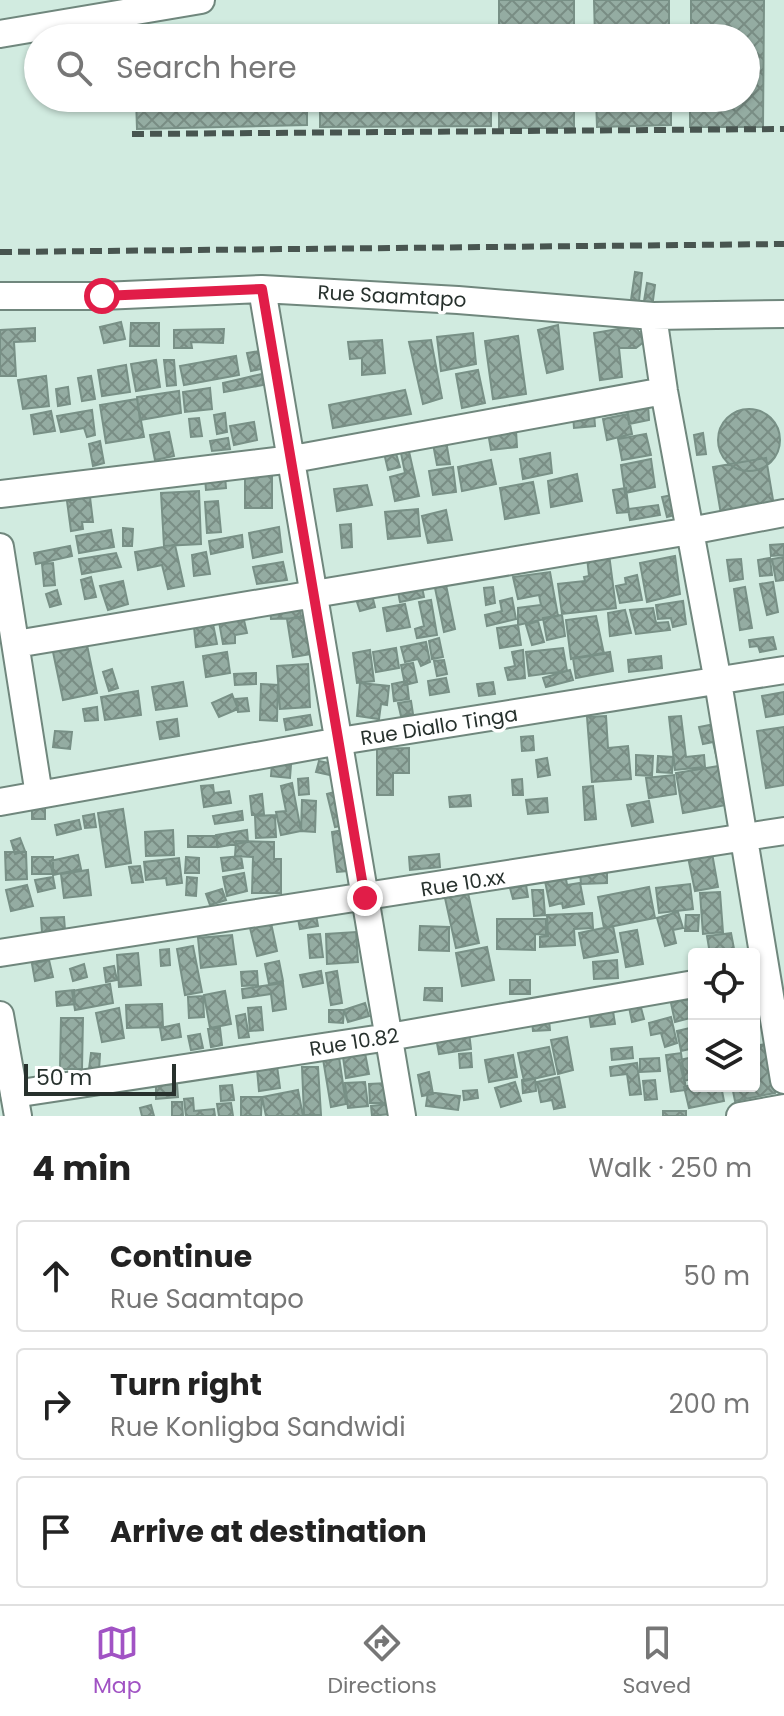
<!DOCTYPE html>
<html lang="en">
<head>
<meta charset="utf-8">
<style>
	body { margin:0; font-family:Poppins,sans-serif; background:#f6f6f6; color:#222 }
	.controls { position:absolute; right:24px; bottom:24px; display:grid; overflow:hidden; border-radius:8px; box-shadow:0 2px 6px #0004 }
	.controls button { width:72px; height:72px; display:grid; place-items:center; padding:0; border:0; border-bottom:2px solid #e0e0e0; background:#fff; color:#222; font:40px sans-serif }
	.scale { position:absolute; left:24px; bottom:20px; width:152px; box-sizing:border-box; padding-left:8px; border:4px solid #27312d; border-top:0; font-size:22px; line-height:28px; white-space:nowrap; color:#27312d; -webkit-text-stroke:6px #fff; paint-order:stroke }
	.stop { position:absolute; width:24px; height:24px; margin:-18px; border:6px solid #e11d48; border-radius:50%; background:#fff }
	.stop.end { background:#e11d48; border-color:#fff; box-shadow:0 2px 8px #0008 }
	.list { margin:0; padding:0; list-style:none }
	h2 { display:flex; justify-content:space-between; align-items:center; height:104px; margin:0; padding:0 32px; font-size:34px }
	h2 small { font-size:26px; font-weight:400; color:#767676 }
	.list li { display:grid; grid-template-columns:52px 1fr auto; gap:24px; align-items:center; box-sizing:border-box; height:112px; margin:0 16px 16px; padding:0 16px; border:2px solid #e0e0e0; border-radius:8px }
	.list b { display:block; font-size:30px; white-space:nowrap }
	.list p { margin:0; font-size:26px; white-space:nowrap; color:#767676 }
	.list em { font-size:26px; font-style:normal; color:#767676 }
	.icon { flex:none; width:44px; height:44px; fill:none; stroke:currentColor; stroke-width:2; stroke-linecap:round; stroke-linejoin:round }
	.map { position:relative; flex:none; width:784px; height:1116px; overflow:hidden }
	.search { position:absolute; background:#fff; box-shadow:0 2px 6px #0004; left:24px; right:24px; top:24px; height:88px; display:flex; align-items:center; gap:20px; box-sizing:border-box; padding:0 28px; border-radius:44px; color:#767676; font-size:30px }
	.sheet { height:488px; background:#fff }
	nav { display:flex; justify-content:space-around; align-items:center; box-sizing:border-box; height:112px; border-top:2px solid #e0e0e0; background:#fff; font-size:22px; color:#767676 }
	nav a { display:grid; justify-items:center; gap:4px }
	nav .on { color:#a153c4 }
	.map>svg:first-child { display:block }
	.building { fill:url(#building-cross-hatch); stroke:#789086; stroke-width:2 }
	.lines { fill:none; stroke-linecap:round; stroke-linejoin:round }
	.minor-casing { stroke:#70877d; stroke-width:30 }
	.minor { stroke:#fff; stroke-width:26 }
	.rail { stroke:#485550; stroke-width:6; stroke-dasharray:12 6; stroke-linecap:butt }
	.route { stroke:#e11d48; stroke-width:10 }
	.labels { text-anchor:middle; dominant-baseline:central; stroke-width:7; stroke-linejoin:round; paint-order:stroke }
	.street-label { font-size:20px; fill:#27312d; stroke:#fff }
</style>
</head>
<body>
<div class="map">
<svg width="784" height="1116" viewBox="0 0 784 1116">
	<defs>
		<pattern id="building-cross-hatch" width="8" height="8" patternUnits="userSpaceOnUse" patternTransform="scale(2)"><rect width="8" height="8" fill="#94aca2"/><path d="M0 0l8 8M0 8l8-8" fill="none" stroke="#798d84"/></pattern>
	</defs>
	<rect width="100%" height="100%" fill="#d1ebe0"/>
	<path class="building" d="M499 0H574V38H499Z
		M594 0H669V38H595Z
		M691 0H764L763 127H690V98H746V38H691Z
		M136 98H307V125L137 129Z
		M320 98H491V126L320 127Z
		M499 98H574V128H499Z
		M596 98H671V125L597 127Z
		M635 272 642 273 639 301 631 300Z
		M647 283 655 285 652 308 643 307Z
		M121 322 125 339 104 343 100 327Z
		M131 323H159V346H130Z
		M558 325 563 369 547 373 538 330Z
		M635 326 645 341 636 348H619L622 377 600 380 594 333Z
		M35 328V341L14 342 16 376H0V330Z
		M224 329 223 343 191 342 192 348H174V330Z
		M473 333 476 364 441 371 437 337Z
		M518 336 526 394 493 399 485 341Z
		M382 340 385 373 362 375V358L350 359 348 342Z
		M431 340 442 398 423 404 409 342Z
		M260 351 261 369 251 371 247 353Z
		M236 356 239 375 184 385 180 366Z
		M156 360 160 387 136 391 131 364Z
		M164 360H174L176 385 167 386Z
		M126 365 130 392 102 396 98 370Z
		M478 370 485 403 462 408 456 374Z
		M262 374 263 385 224 392 223 383Z
		M46 376 49 406 23 409 18 380Z
		M91 376 95 399 82 401 78 378Z
		M68 387 70 404 58 406 56 389Z
		M210 388 212 409 185 412 183 392Z
		M405 390 411 414 333 428 329 405Z
		M179 391 181 413 140 420 137 397Z
		M137 399 144 437 106 443 100 405Z
		M648 405 649 420 629 424 627 410Z
		M718 440a31 31 0 1 1 62 0a31 31 0 1 1-62 0Z
		M92 410 95 435 87 437 84 428 61 432 57 416Z
		M51 411 55 431 34 434 31 415Z
		M225 413 227 432 217 434 214 415Z
		M594 413 595 426 574 428 573 415Z
		M628 414 632 434 607 440 603 419Z
		M199 418 202 436 191 437 189 419Z
		M254 422 257 440 234 445 230 426Z
		M516 430 517 447 491 450 488 433Z
		M169 432 174 456 155 460 150 435Z
		M703 433 706 454 697 455 694 435Z
		M646 434 651 455 622 460 618 439Z
		M228 438 230 449 212 451 210 441Z
		M100 441 104 463 93 466 89 444Z
		M446 441 450 464 437 465 433 444Z
		M408 447 419 496 395 501 390 477 405 473 400 448Z
		M395 450 400 467 388 470 384 453Z
		M550 453 552 473 523 479 520 459Z
		M766 458 775 512 722 520 713 467Z
		M651 459 655 487 625 493 621 465Z
		M491 460 496 484 462 491 458 467Z
		M453 467 456 492 433 495 429 471Z
		M577 474 582 501 551 507 548 481Z
		M245 475H272V508H245Z
		M225 476 226 488 206 490 205 478Z
		M533 482 539 513 505 519 500 488Z
		M367 485 372 505 337 511 334 489Z
		M626 488 629 512 617 513 613 490Z
		M199 491 201 544 164 546 161 493Z
		M677 494 682 513 667 517 662 497Z
		M90 497 93 522H82L83 529 71 531 67 501Z
		M218 501 221 532 207 533 205 502Z
		M658 505 660 515 630 520 628 509Z
		M418 509 420 536 388 539 385 512Z
		M446 510 452 540 428 543 422 516Z
		M351 524 352 547 342 548 340 525Z
		M279 527 282 552 253 558 249 533Z
		M123 528 133 529 132 546H123Z
		M111 530 114 547 79 553 76 536Z
		M242 535 243 547 211 554 209 541Z
		M784 544V555L771 556 770 545Z
		M175 545 184 586 168 589 162 565 138 570 135 552Z
		M70 546 72 556 36 564 34 553Z
		M206 552 210 574 194 576 192 555Z
		M116 553 121 567 82 574 79 559Z
		M609 554 616 608 562 614 558 584 585 581 584 577 589 576 587 557Z
		M675 556 680 594 647 602 640 563Z
		M784 557V580L776 581 772 559Z
		M770 558 772 575 760 576 758 560Z
		M741 559 743 579 730 581 727 560Z
		M283 562 287 580 257 584 253 567Z
		M53 563 55 585 44 586 42 564Z
		M550 572 558 616 518 625V608L541 605 539 595 518 599 513 577Z
		M637 575 642 600 620 603 616 586 626 584 625 578Z
		M91 577 96 597 85 599 81 580Z
		M445 580 455 629 444 632 434 583Z
		M123 581 128 604 108 610 100 586Z
		M773 582 778 612 767 615 760 584Z
		M422 587 424 597 400 602 398 592Z
		M493 587 495 603 486 605 484 588Z
		M745 587 752 628 740 630 734 589Z
		M57 590 61 604 50 607 46 594Z
		M372 595 375 607 360 611 356 599Z
		M512 598 516 619 487 626 485 615 502 611 500 601Z
		M431 600 437 635 417 638 415 629 424 626 419 602Z
		M683 601 686 624 673 627 671 618 658 619 656 605Z
		M405 604 410 627 387 631 383 608Z
		M300 606 301 618 271 619 270 608Z
		M653 608 656 623 668 622 670 630 636 634 630 610Z
		M625 610 631 633 610 636 608 613Z
		M562 615 565 636 547 640 543 618Z
		M243 616 247 633 235 635V643L223 644 219 622Z
		M303 616 311 654 293 657 287 619Z
		M596 616 604 654 571 659 566 620Z
		M538 621 544 642 532 645 526 625Z
		M213 624 217 644 196 647 194 627Z
		M518 625 521 645 500 648 497 628Z
		M773 637 776 649 760 652 758 646 750 647 749 640Z
		M439 638 443 657 432 659 429 641Z
		M426 642 430 662 421 666 418 659 405 662 401 647Z
		M87 645 97 693 63 700 53 652Z
		M396 648 399 668 376 672 373 652Z
		M563 648 567 671 529 676 526 652Z
		M370 650 374 681 357 683 353 653Z
		M523 650 525 678 508 680 505 668 515 666 512 652Z
		M227 652 230 673 206 677 203 656Z
		M610 652 613 671 576 678 573 658Z
		M661 656 662 668 629 672 628 660Z
		M444 660 447 674 437 676 434 661Z
		M413 663 417 682 405 685 401 665Z
		M308 664 310 707 280 709 277 666Z
		M112 669 118 688 109 691 103 672Z
		M570 670 573 680 546 687 543 678Z
		M256 673V684L235 685 234 674Z
		M446 678 449 692 430 695 428 681Z
		M407 681 409 699 394 701 392 684Z
		M183 682 187 706 156 710 152 687Z
		M493 682 495 694 479 696 477 684Z
		M360 683 389 686 387 705 381 704 379 719 357 716Z
		M261 684 278 685 277 721 260 720Z
		M138 691 141 715 105 720 101 697Z
		M784 692V714L766 717 762 696Z
		M232 694 238 709 219 717 212 703Z
		M247 698 249 711 238 712 236 699Z
		M411 701 413 714 401 716 398 703Z
		M97 707 98 720 85 721 83 709Z
		M310 715 312 725 286 730 284 719Z
		M606 716 608 748 628 746 631 779 592 782 587 717Z
		M681 716 686 757 704 755 705 767 675 770 669 717Z
		M177 719 179 736 160 739 157 722Z
		M720 723 728 761 718 763 713 742 703 744 699 727Z
		M784 727V785L766 788 757 731Z
		M55 731 72 732 70 749 53 747Z
		M533 736 534 750 522 751 521 737Z
		M409 748V773H393V795H377V749Z
		M636 755 653 756 652 776 636 775Z
		M658 756 673 757 672 773 657 772Z
		M547 758 550 775 538 777 536 760Z
		M319 761 333 764 330 775 316 772Z
		M272 763 291 765 290 778 271 776Z
		M719 766 726 805 683 813 676 773Z
		M674 775 676 794 649 798 646 778Z
		M308 778 309 794 299 795 298 779Z
		M522 779 523 795H513L512 780Z
		M292 783 301 831 281 835 276 812 286 811 281 786Z
		M213 785 214 793 229 791 231 803 204 807 201 786Z
		M593 786 596 819 585 820 583 787Z
		M346 789 354 823 335 827 327 794Z
		M262 794 264 814 252 815 250 796Z
		M470 795 471 806 450 807 449 797Z
		M547 798 548 812 528 814 526 800Z
		M302 800 316 801 315 832 301 831Z
		M649 801 653 822 632 826 627 805Z
		M32 805H45V819H32Z
		M123 809 131 863 106 867 98 813Z
		M242 811 243 820 215 824 213 816Z
		M94 814 96 827 85 828 83 816Z
		M275 815 276 837 256 838 255 816Z
		M79 820 81 829 57 835 55 825Z
		M354 828 360 870 337 872 332 832Z
		M173 830 174 855 146 856 145 832Z
		M247 830 248 842 218 847 216 835Z
		M188 836H217V847H188Z
		M20 838 25 851 15 854 11 841Z
		M236 841 274 842V859H281V893H252L253 857 235 856Z
		M5 852H26L27 879 6 880Z
		M712 853 718 887 695 891 688 857Z
		M439 854 440 867 410 870 409 857Z
		M78 855 81 869 53 875 50 861Z
		M241 856 243 868 223 871 221 858Z
		M32 857H53V874H32Z
		M186 857 199 858V873H185Z
		M179 858 182 883 167 885 166 878 146 880 144 862Z
		M140 866 143 882 132 883 129 867Z
		M564 867 567 885 580 883 584 904 563 908 562 903 550 906 543 871Z
		M88 870 91 895 64 898 61 874Z
		M607 871V883L581 884 580 872Z
		M244 873 247 891 227 896 223 877Z
		M53 877 55 888 38 892 35 880Z
		M187 877 197 878 196 896 186 895Z
		M690 884 693 909 659 913 656 888Z
		M27 885 33 906 11 911 6 890Z
		M526 885 528 897 513 899 510 888Z
		M649 887 655 918 604 928 598 897Z
		M222 889 226 900 210 905 206 894Z
		M532 890H543L545 915 534 916Z
		M720 892 723 932 703 934 700 893Z
		M468 893 479 943 456 948 445 898Z
		M678 912 683 928 673 930 676 943 665 946 657 918Z
		M592 913 593 928 574 929 575 945 540 947V937L548 936 547 915Z
		M316 915 318 926 300 929 298 919Z
		M686 915H699L698 931H685Z
		M64 917 65 930 42 932 41 918Z
		M497 919H546V935L535 934V950L497 949Z
		M271 923 277 951 257 956 250 928Z
		M420 926 449 927V951L419 950Z
		M613 926 618 952 584 958 579 933Z
		M637 930 643 964 626 967 620 933Z
		M356 932 358 962 327 964 326 934Z
		M731 933 735 954H710L707 936Z
		M320 934 323 957 310 958 308 935Z
		M232 935 236 964 201 968 198 938Z
		M193 946 202 992 185 995 177 949Z
		M487 947 494 980 462 986 456 953Z
		M169 949 170 965 161 966 160 950Z
		M138 953 141 985 119 987 117 955Z
		M49 960 53 977 35 981 32 964Z
		M617 960 618 978 594 979 593 962Z
		M279 961 283 981 269 984 265 964Z
		M84 964 87 977 73 981 70 969Z
		M114 966 117 980 106 982 104 968Z
		M257 971 258 985 242 986 241 972Z
		M321 971 323 983 303 987 300 975Z
		M337 971 342 1003 331 1005 326 973Z
		M510 980H530V994H510Z
		M283 983 286 1009 273 1011 271 994 243 998 242 989Z
		M110 984 113 1003 75 1010 72 991Z
		M425 988H442V1001L424 1000Z
		M74 990 75 1004 57 1006 56 992Z
		M225 991 231 1024 210 1028 204 995Z
		M203 996 204 1017 189 1018 188 997Z
		M694 998V1017L675 1022 671 1003Z
		M365 1003 369 1016 348 1022 344 1010Z
		M162 1004 163 1027 127 1028 126 1005Z
		M640 1004 644 1019 632 1022 629 1007Z
		M261 1007 263 1030 250 1031 248 1008Z
		M119 1008 124 1038 102 1042 96 1013Z
		M329 1010H344L343 1023 329 1022Z
		M613 1011 615 1024 591 1027 589 1014Z
		M245 1014 249 1037 239 1038 236 1016Z
		M671 1017 677 1043 665 1047 661 1033 651 1035 649 1023Z
		M61 1018H83L82 1069H60Z
		M549 1020 550 1030 533 1031 532 1021Z
		M179 1024 181 1037 162 1040 160 1028Z
		M694 1027V1048L681 1051 677 1031Z
		M220 1028 222 1045 211 1047 208 1029Z
		M469 1032 471 1049 439 1054 436 1038Z
		M200 1034 203 1048 191 1050 188 1036Z
		M567 1037 573 1070 558 1074 551 1040Z
		M766 1044 775 1093 735 1101 732 1086H754V1046Z
		M549 1047 555 1074 524 1081 518 1053Z
		M632 1047 633 1058 612 1060 611 1049Z
		M91 1053 100 1054 99 1070 89 1069Z
		M365 1053 369 1074 346 1078 343 1057Z
		M471 1053 472 1067 460 1068 459 1054Z
		M681 1053 686 1090 671 1092 666 1055Z
		M513 1055 517 1077 489 1082 485 1060Z
		M339 1057 346 1104 331 1107 323 1059Z
		M694 1057V1078L684 1081 679 1060Z
		M659 1058 660 1071 640 1072V1059Z
		M637 1063 641 1094 630 1095 627 1074 611 1076 610 1067Z
		M277 1066 280 1088 259 1091 257 1069Z
		M302 1067H318L321 1115H304Z
		M429 1072 433 1094 422 1096 418 1075Z
		M559 1077 565 1107 554 1109 552 1100 541 1102 537 1082Z
		M535 1078 536 1091 523 1093 522 1080Z
		M655 1080 657 1099 645 1100 643 1081Z
		M365 1082 368 1106 348 1108 345 1083Z
		M515 1082 521 1101 501 1107 495 1088Z
		M388 1083 389 1103H370L369 1084Z
		M177 1084 178 1097 156 1099V1085Z
		M694 1084 721 1086 724 1101 689 1108 684 1087Z
		M232 1085 234 1100 221 1101 220 1086Z
		M298 1090 303 1116H266L262 1097Z
		M477 1090 478 1098 464 1100 463 1091Z
		M428 1092 460 1096 458 1110 426 1106Z
		M241 1097H262L261 1116H241Z
		M193 1098 194 1111 214 1109 215 1116H186L184 1099Z
		M172 1102H182L183 1116H172Z
		M231 1103 233 1116H219L217 1104Z
		M388 1104 389 1114 372 1116 371 1106Z
		M151 1105 154 1116H142L140 1108Z
		M663 1111H686V1116H663Z"/>
	<g class="lines">
		<defs>
			<path id="minor" d="M0 34 201 0
				M262 289 402 1116
				M0 296H102L262 289 458 300 653 316 784 314
				M653 316 664 391 718 682 784 1080
				M0 494 293 459 664 391
				M0 547 39 795
				M16 644 690 531 784 513
				M0 802 340 741 784 670
				M0 953 784 831
				M0 1015 18 1116
				M14 1094 389 1037 694 984
				M740 1116 784 1108"/>
		</defs>
		<use href="#minor" class="minor-casing"/>
		<use href="#minor" class="minor"/>
		<path class="rail" d="M132 134 784 129
			M0 252 784 244"/>
	</g>
	<g class="lines">
		<path class="route" d="M102 296 262 289 365 898"/>
	</g>
	<g class="labels">
		<g class="street-label">
			<text transform="translate(392 296) rotate(3)">Rue Saamtapo</text>
			<text transform="translate(439 726) rotate(-9)">Rue Diallo Tinga</text>
			<text transform="translate(463 883) rotate(-9)">Rue 10.xx</text>
			<text transform="translate(354 1042) rotate(-9)">Rue 10.82</text>
		</g>
	</g>
</svg>
<div class="controls">
<button><svg class="icon" aria-label="locate" viewBox="0 0 24 24"><circle cx="12" cy="12" r="6"/><path d="M12 2v4M12 18v4M2 12h4M18 12h4"/></svg></button>
<button><svg class="icon" aria-label="layers" viewBox="0 0 24 24"><path d="M12 4l9 5-9 5-9-5zM3 14l9 5 9-5"/></svg></button>
</div>
<div class="scale">50 m</div>
<div class="stop" style="left:102px;top:296px"></div>
<div class="stop end" style="left:365px;top:898px"></div>
<div class="search"><svg class="icon" aria-label="search" viewBox="0 0 24 24"><circle cx="10" cy="10" r="6"/><path d="M15 15l6 6"/></svg>Search here</div>
</div>
<section class="sheet">
<h2>4 min<small>Walk · 250 m</small></h2>
<ul class="list">
<li><svg class="icon" aria-label="ahead" viewBox="0 0 24 24"><path d="M12 20V5M6 11l6-6 6 6"/></svg><div><b>Continue</b><p>Rue Saamtapo</p></div><em>50 m</em></li>
<li><svg class="icon" aria-label="right" viewBox="0 0 24 24"><path d="M7 20v-9h11M14 6l5 5-5 5"/></svg><div><b>Turn right</b><p>Rue Konligba Sandwidi</p></div><em>200 m</em></li>
<li><svg class="icon" aria-label="arrive" viewBox="0 0 24 24"><path d="M6 21V4h12l-3 4 3 4H6"/></svg><div><b>Arrive at destination</b></div></li>
</ul>
</section>
<nav>
<a class="on"><svg class="icon" aria-label="map" viewBox="0 0 24 24"><path d="M3 6l6-2 6 2 6-2v14l-6 2-6-2-6 2zM9 4v14M15 6v14"/></svg>Map</a>
<a><svg class="icon" aria-label="directions" viewBox="0 0 24 24"><path d="M12 3l9 9-9 9-9-9zM9 14v-3h6M13 9l2 2-2 2"/></svg>Directions</a>
<a><svg class="icon" aria-label="saved" viewBox="0 0 24 24"><path d="M7 4h10v16l-5-4-5 4z"/></svg>Saved</a>
</nav>
</body>
</html>
